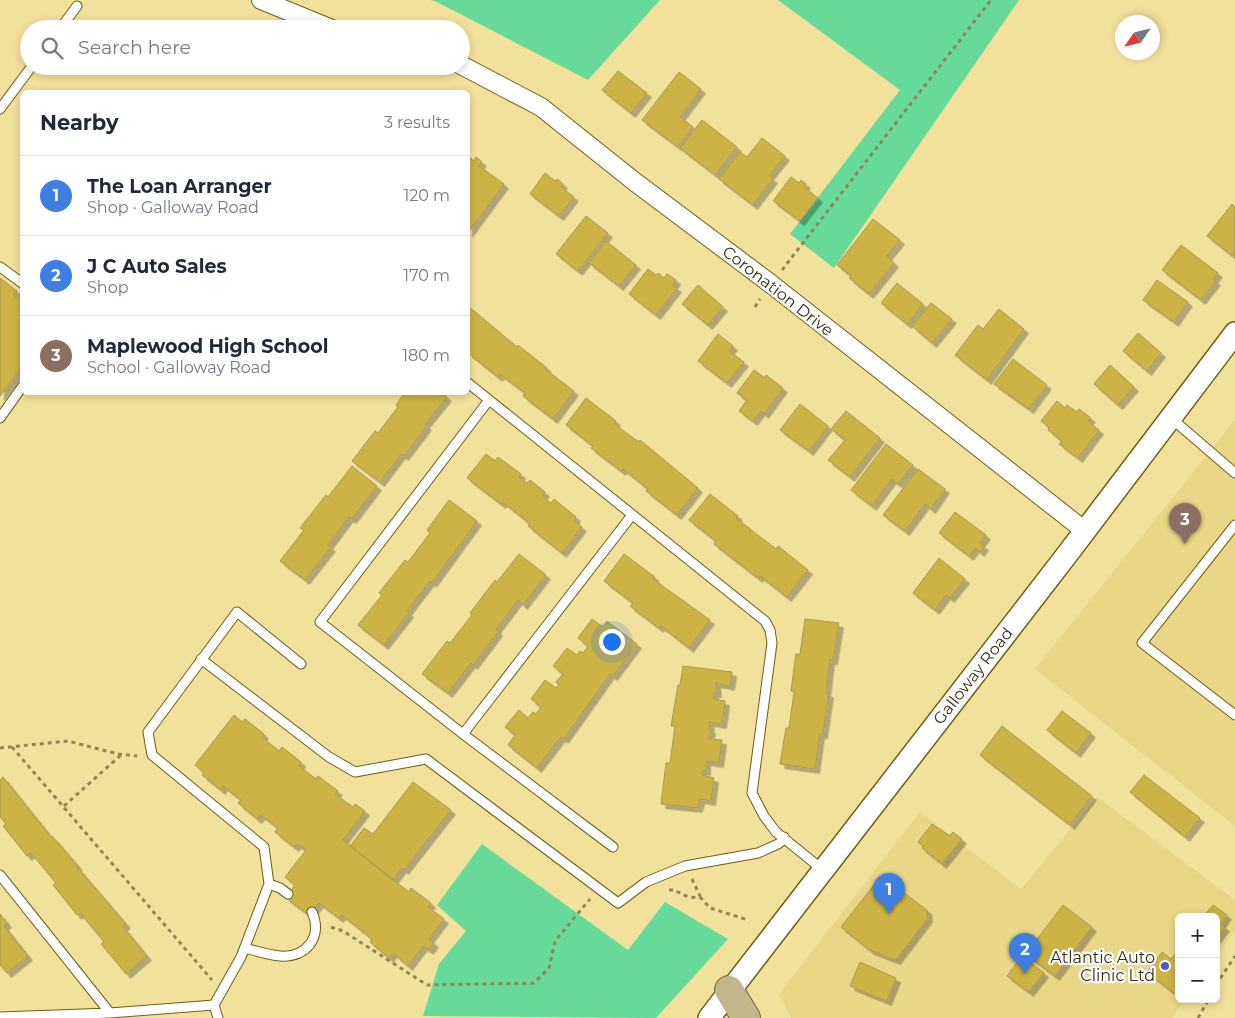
<!DOCTYPE html>
<html lang="en">
<head>
<meta charset="utf-8">
<style>
	body { margin:0; font-family:Montserrat,sans-serif; background:#f6f6f7; color:#1f2937 }
	.controls { position:absolute; right:15px; bottom:15px; display:grid; overflow:hidden; border-radius:8px; box-shadow:0 2px 8px #0003 }
	.controls button { width:45px; height:45px; display:grid; place-items:center; padding:0; border:0; border-bottom:1px solid #e0e1e3; background:#fff; color:#1f2937; font:25px sans-serif }
	.compass { position:absolute; left:1115px; top:15px; width:45px; height:45px; border-radius:50%; background:#fff; box-shadow:0 2px 8px #0003; rotate:235deg }
	.you { position:absolute; left:611px; top:641px; width:18px; height:18px; margin:-12px; border:4px solid #fff; border-radius:50%; background:#1a73e8; box-shadow:0 0 0 8px #1a73e833 }
	.badge { display:grid; place-items:center; width:32px; height:32px; border-radius:50%; background:#5055cc; color:#fff; font-size:16px; font-weight:700 }
	.pin { position:absolute; translate:-50% -41px; filter:drop-shadow(0 1px 2px #0008) }
	.pin::after { content:''; position:absolute; top:26px; width:18px; height:15px; background:inherit; clip-path:polygon(0 0,100% 0,50% 100%) }
	.list { margin:0; padding:0; list-style:none }
	h2 { display:flex; justify-content:space-between; align-items:center; height:65px; margin:0; padding:0 20px; font-size:21px }
	h2 small { font-size:16px; font-weight:400; color:#747a83 }
	.list li { display:grid; grid-template-columns:32px 1fr auto; gap:15px; align-items:center; box-sizing:border-box; height:80px; padding:0 20px; border-top:1px solid #e0e1e3 }
	.list b { display:block; font-size:19px; white-space:nowrap }
	.list p { margin:0; font-size:16px; white-space:nowrap; color:#747a83 }
	.list em { font-size:16px; font-style:normal; color:#747a83 }
	.icon { flex:none; width:28px; height:28px; fill:none; stroke:currentColor; stroke-width:2; stroke-linecap:round; stroke-linejoin:round }
	.map { position:relative; flex:none; width:1235px; height:1018px; overflow:hidden }
	.search { position:absolute; background:#fff; box-shadow:0 2px 8px #0003; left:20px; top:20px; width:450px; height:55px; display:flex; align-items:center; gap:12px; box-sizing:border-box; padding:0 18px; border-radius:28px; color:#747a83; font-size:19px }
	.panel { position:absolute; background:#fff; box-shadow:0 2px 8px #0003; left:20px; top:90px; width:450px; height:305px; border-radius:8px }
	.map>svg:first-child { display:block }
	.built { fill:#e9d687 }
	.green { fill:#67d998 }
	.building { fill:#cdb345; stroke:#a89753; filter:url(#shadow) }
	.lines { fill:none; stroke-linecap:round; stroke-linejoin:round }
	.service-casing { stroke:#6e5e14; stroke-width:11 }
	.minor-casing { stroke:#6e5e14; stroke-width:20 }
	.tertiary-casing { stroke:#6e5e14; stroke-width:24 }
	.primary-casing { stroke:#74662e; stroke-width:30 }
	.path { stroke:#928654; stroke-width:3; stroke-dasharray:4 4; stroke-linecap:butt }
	.service { stroke:#fff; stroke-width:9 }
	.minor { stroke:#fff; stroke-width:18 }
	.tertiary { stroke:#fff; stroke-width:21 }
	.primary { stroke:#c1b68c; stroke-width:28 }
	.poi-dot { fill:#5055cc; stroke:#fff; stroke-width:2 }
	.labels { text-anchor:middle; dominant-baseline:central; stroke-width:4.5; stroke-linejoin:round; paint-order:stroke }
	.street-label { font-size:16px; fill:#332c0f; stroke:#fff }
	.poi-label { font-size:16px; fill:#332c0f; stroke:#fff; text-anchor:end }
</style>
</head>
<body>
<div class="map">
<svg width="1235" height="1018" viewBox="0 0 1235 1018">
	<defs>
		<filter id="shadow"><feDropShadow dx="4.5" dy="4.5" stdDeviation="0" flood-color="#0004"/></filter>
	</defs>
	<rect width="100%" height="100%" fill="#f2e19b"/>
	<path class="built" d="M1235 420V826L1035 669Z
		M1097 797 1235 900V931L1216 957V917H1179V999H1185L1172 1018H791L779 994 920 812 1021 889Z"/>
	<path class="green" d="M430 0H660L588 80 435 1Z
		M778 0H1019L834 268 790 234 900 90Z
		M482 844 628 950 665 902 728 939 656 1018 423 1016 439 964 466 931 437 905Z"/>
	<path class="building" d="M618 71 647 93 631 113 602 90Z
		M679 72 701 89 680 117 693 127 678 147 642 120Z
		M702 120 737 147 715 175 680 148Z
		M762 138 785 156 769 176 773 179 753 205 719 179 740 152 747 157Z
		M468 156 474 161 476 157 482 162 479 166 504 184 468 233Z
		M545 173 555 181 557 179 563 184 561 187 574 197 559 216 530 194Z
		M791 177 799 183 801 180 806 184 804 187 818 198 800 221 773 201Z
		M1232 204 1235 207 1234 257 1207 236Z
		M586 216 608 233 578 271 556 254Z
		M873 219 900 240 887 256 894 263 869 294 849 278 851 276 837 265Z
		M606 241 636 265 619 286 589 263Z
		M1181 245 1218 273 1213 279 1216 281 1201 300 1162 270Z
		M648 269 656 275 658 273 664 278 667 274 676 280 673 285 677 288 656 315 629 294Z
		M0 278 17 291 14 295 22 302V367L0 396Z
		M1157 280 1188 302 1174 322 1143 300Z
		M897 283 923 304 907 324 881 303Z
		M698 285 723 307 708 325 682 304Z
		M931 303 952 319 932 343 912 326Z
		M468 306 517 347 518 345 547 368 545 369 574 391 553 419 523 396 525 393 500 374 498 377 468 353 470 350 468 348Z
		M999 309 1024 329 987 380 955 355 978 325 983 329Z
		M1138 333 1161 353 1147 371 1123 351Z
		M718 334 733 346 729 351 744 362 727 383 698 361Z
		M1013 359 1047 385 1029 409 994 384Z
		M1110 365 1134 387 1118 405 1094 384Z
		M754 370 765 378 766 375 783 388 764 414 761 411 753 421 739 411 747 400 737 393Z
		M405 392H441L447 397 425 424 427 426 404 456 401 454 380 482 352 461 375 431 378 433 398 407 396 405Z
		M586 398 616 421 614 424 639 442 640 440 698 488 677 515 646 491 648 489 623 469 621 471 591 448 593 446 566 425Z
		M1057 401 1065 408 1067 405 1077 412 1079 409 1091 418 1088 421 1099 430 1078 458 1059 444 1062 441 1048 430 1049 427 1041 421Z
		M800 404 828 426 809 451 780 430Z
		M846 411 880 438 850 477 828 460 845 440 831 429Z
		M886 444 913 465 898 484 892 479 872 506 851 490Z
		M486 454 495 461 498 457 521 474 519 477 527 483 530 480 545 492 542 496 551 503 554 499 576 517 574 521 582 527 562 553 528 526 530 524 503 502 501 504 467 478Z
		M352 466 377 486 352 519 349 517 328 545 331 547 305 580 280 561 304 530 300 528 326 495 328 497Z
		M918 469 945 489 931 509 925 504 905 531 883 515Z
		M710 494 738 516 736 518 776 549 778 546 808 570 787 597 760 576 758 578 714 544 716 541 689 520Z
		M449 500 477 521 432 583 430 581 407 611 409 613 384 645 358 625 382 595 379 593 405 560 408 562 430 533 427 530Z
		M955 512 986 535 980 543 984 546 980 552 975 548 969 556 939 533Z
		M519 554 546 575 523 605 518 600 496 629 498 632 473 665 471 663 448 693 422 674 447 641 450 643 472 615 470 613 495 580 497 582Z
		M624 554 655 577 653 579 710 620 689 648 661 626 659 628 630 606 633 603 604 581Z
		M939 558 965 579 950 598 946 595 935 610 913 593Z
		M592 619 603 627 607 621 637 644 613 676 610 674 564 739 561 737 537 768 508 745 515 735 505 727 519 710 528 718 533 712 536 714 541 707 531 699 545 680 556 688 559 685 556 682 563 674 553 666 567 648 577 655 580 651 583 653 588 646 578 638Z
		M805 619 839 623 833 660H830L826 693H829L823 734H820L815 769 780 764 786 728H789L794 692 791 691 796 654H800Z
		M683 666 732 672 730 686 716 683 717 693H714L713 699 725 701 722 724 710 722 709 729H711L709 739 722 740 719 763 706 761V771L703 770 702 775 714 778 711 801 700 799 698 808 661 804 666 763H670L675 726H671L678 685H680Z
		M1062 711 1091 733 1076 753 1047 730Z
		M234 715 242 722 245 719 264 734 262 737 279 751 282 747 301 762 299 766 316 779 318 776 338 791 335 794 353 807 355 804 365 811 343 840 409 892 411 888 431 903 428 907 444 919 429 939 434 943 429 950 423 946 408 966 393 953 389 958 370 942 372 939 342 915 339 918 319 903 309 915 286 898 295 885 285 877 306 850 297 844 294 847 275 832 278 828 261 815 257 819 238 803 241 800 223 786 221 790 202 775 204 772 195 765Z
		M1002 726 1092 796 1070 825 980 755Z
		M1144 775 1200 818 1185 837 1130 792Z
		M3 777 51 837 52 836 78 866 77 867 126 924 123 927 147 956 126 974 101 944 104 942 80 913 77 915 53 885 56 883 31 853 27 856 3 826 6 824 0 817V780Z
		M413 782 451 810 404 870 402 868 393 880 350 846 364 828 373 834Z
		M932 824 950 836 953 832 962 839 942 864 922 848 923 846 918 842Z
		M881 876 927 910 928 918 896 960 870 950 841 927Z
		M1063 905 1092 927 1055 976 1026 954Z
		M1213 905 1227 915 1221 924 1225 927 1216 939V917H1203Z
		M0 914 7 923 4 926 28 956 7 973 0 965Z
		M1179 949V989L1175 994 1147 972 1162 952 1171 959Z
		M1022 956 1044 973 1029 992 1007 976Z
		M860 962 896 978 887 1001 850 986Z"/>
	<g class="lines">
		<defs>
			<path id="service" d="M60 29 77 6
				M0 109 32 66
				M0 267 22 283
				M468 383 765 621 770 630 772 643 752 793 764 816 776 832 823 870
				M489 400 320 622 463 734 613 847
				M0 418 22 387
				M1171 418 1235 473
				M1235 525 1142 643 1235 715
				M201 659 329 757 355 772 426 759 618 903 646 882 685 866 758 853 778 844 782 841 784 837
				M463 734 632 515
				M0 875 110 1013
				M269 884 280 888 288 894
				M245 948C256 951 268 955 280 956 307 958 323 936 312 912
				M214 1005 241 957 269 884 264 847 152 755 148 732 237 612 301 664
				M0 1017 110 1013 214 1005 218 1018"/>
			<path id="minor" d="M261 0 332 29
				M461 65 541 107 635 182 771 284 1085 531"/>
			<path id="tertiary" d="M709 1018 1069 552 1235 333"/>
			<path id="primary" d="M729 990 746 1018"/>
		</defs>
		<use href="#service" class="service-casing"/>
		<use href="#minor" class="minor-casing"/>
		<use href="#tertiary" class="tertiary-casing"/>
		<use href="#primary" class="primary-casing"/>
		<path class="path" d="M782 270 991 0
			M755 307 760 299
			M12 747 212 980
			M0 748 68 741 118 754 137 756
			M64 806 121 755
			M692 879 701 898
			M669 890H674L688 897 701 898 710 908 748 920
			M331 927 343 931 427 985 534 983 549 968 555 941 590 899
			M1216 985 1235 956
			M1198 1018 1209 999"/>
		<use href="#service" class="service"/>
		<use href="#minor" class="minor"/>
		<use href="#tertiary" class="tertiary"/>
		<use href="#primary" class="primary"/>
	</g>
	<circle class="poi-dot" cx="1165" cy="966" r="5"/>
	<g class="labels">
		<g class="street-label">
			<text transform="translate(778 291) rotate(38)">Coronation Drive</text>
			<text transform="translate(973 676) rotate(-52)">Galloway Road</text>
		</g>
		<g class="poi-label">
			<text x="1155" y="957">Atlantic Auto<tspan x="1155" dy="18">Clinic Ltd</tspan></text>
		</g>
	</g>
</svg>
<div class="controls">
<button>+</button>
<button>−</button>
</div>
<svg class="compass" viewBox="-18 -18 36 36"><path d="M0-13l5 13h-10z" fill="#e53935"/><path d="M0 13l5-13h-10z" fill="#747a83"/></svg>
<div class="you"></div>
<div class="pin badge" style="left:889px;top:914px;background:#3f7fe0">1</div>
<div class="pin badge" style="left:1025px;top:974px;background:#3f7fe0">2</div>
<div class="pin badge" style="left:1185px;top:544px;background:#8d6e63">3</div>
<div class="search"><svg class="icon" aria-label="search" viewBox="0 0 24 24"><circle cx="10" cy="10" r="6"/><path d="M15 15l6 6"/></svg>Search here</div>
<section class="panel">
<h2>Nearby<small>3 results</small></h2>
<ul class="list">
<li><span class="badge" style="background:#3f7fe0">1</span><div><b>The Loan Arranger</b><p>Shop · Galloway Road</p></div><em>120 m</em></li>
<li><span class="badge" style="background:#3f7fe0">2</span><div><b>J C Auto Sales</b><p>Shop</p></div><em>170 m</em></li>
<li><span class="badge" style="background:#8d6e63">3</span><div><b>Maplewood High School</b><p>School · Galloway Road</p></div><em>180 m</em></li>
</ul>
</section>
</div>
</body>
</html>
